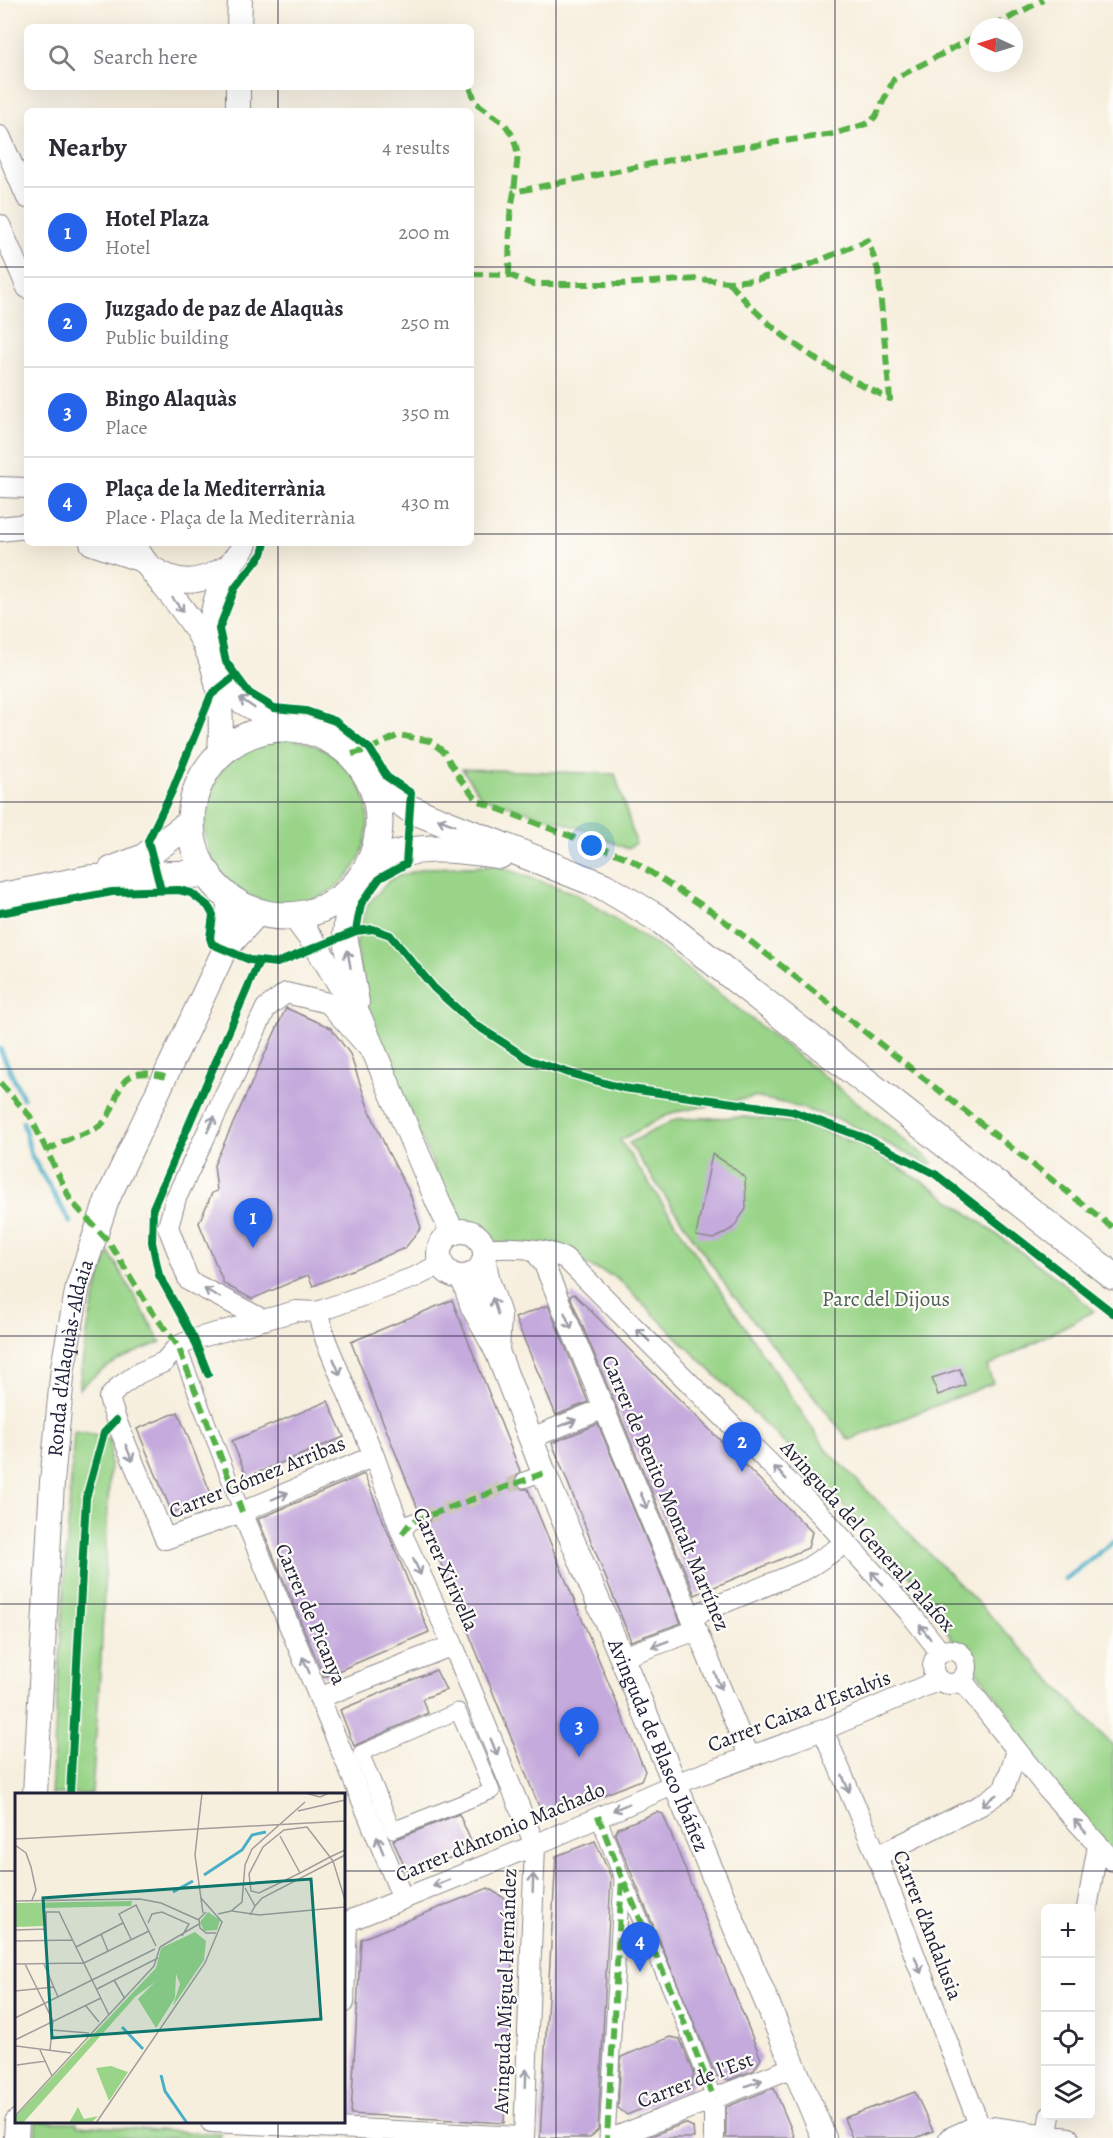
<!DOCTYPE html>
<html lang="en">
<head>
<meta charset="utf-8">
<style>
	body { margin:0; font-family:Alegreya,serif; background:#f7f7f7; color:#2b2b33 }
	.controls { position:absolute; right:18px; bottom:18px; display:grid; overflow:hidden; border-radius:9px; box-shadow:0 6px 24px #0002 }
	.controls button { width:54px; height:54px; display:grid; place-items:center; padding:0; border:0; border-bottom:2px solid #e1e1e2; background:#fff; color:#2b2b33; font:30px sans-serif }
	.compass { position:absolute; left:969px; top:18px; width:54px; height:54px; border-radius:50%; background:#fff; box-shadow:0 6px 24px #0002; rotate:274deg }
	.you { position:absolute; left:592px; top:846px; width:21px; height:21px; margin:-15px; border:4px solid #fff; border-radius:50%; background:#1a73e8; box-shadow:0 0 0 9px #1a73e833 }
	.badge { display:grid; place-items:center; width:39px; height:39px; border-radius:50%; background:#2563eb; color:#fff; font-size:20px; font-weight:700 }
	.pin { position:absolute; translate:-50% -50px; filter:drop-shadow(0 2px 3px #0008) }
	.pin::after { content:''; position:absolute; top:32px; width:21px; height:18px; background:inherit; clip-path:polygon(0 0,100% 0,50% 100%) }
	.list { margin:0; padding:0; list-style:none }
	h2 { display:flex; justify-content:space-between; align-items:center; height:78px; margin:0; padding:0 24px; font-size:26px }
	h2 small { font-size:20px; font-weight:400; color:#7c7c81 }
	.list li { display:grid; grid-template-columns:39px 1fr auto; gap:18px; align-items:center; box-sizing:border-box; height:90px; padding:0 24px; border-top:2px solid #e1e1e2 }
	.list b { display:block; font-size:22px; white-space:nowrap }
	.list p { margin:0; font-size:20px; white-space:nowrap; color:#7c7c81 }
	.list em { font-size:20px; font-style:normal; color:#7c7c81 }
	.icon { flex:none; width:33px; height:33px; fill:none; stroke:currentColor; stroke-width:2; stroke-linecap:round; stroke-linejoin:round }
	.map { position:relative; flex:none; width:1113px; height:2138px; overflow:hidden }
	.search { position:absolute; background:#fff; box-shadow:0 6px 24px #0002; left:24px; top:24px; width:450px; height:66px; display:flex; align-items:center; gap:15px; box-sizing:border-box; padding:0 21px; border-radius:9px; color:#7c7c81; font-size:22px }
	.panel { position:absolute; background:#fff; box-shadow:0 6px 24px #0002; left:24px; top:108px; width:450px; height:438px; border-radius:9px }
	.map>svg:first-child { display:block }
	.green { fill:#99d488; stroke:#5e7b62; stroke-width:1.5 }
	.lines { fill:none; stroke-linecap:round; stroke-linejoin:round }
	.stream { stroke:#49afc8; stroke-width:5 }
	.building { fill:#c5aadd }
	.pedestrian-tunnel { stroke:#ccc6bd; stroke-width:15; stroke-dasharray:15 8; stroke-linecap:butt }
	.pedestrian-casing { stroke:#8c888c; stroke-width:17 }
	.minor-casing { stroke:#8c888c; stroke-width:22 }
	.tertiary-casing { stroke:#8c888c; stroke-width:26 }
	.secondary-casing { stroke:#8c888c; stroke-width:29 }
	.pedestrian { stroke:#fff; stroke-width:15 }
	.minor { stroke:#fff; stroke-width:20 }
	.tertiary { stroke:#fff; stroke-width:24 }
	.secondary { stroke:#fff; stroke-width:27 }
	.quiet { stroke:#55b146; stroke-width:6; stroke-dasharray:12 6; stroke-linecap:butt }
	.cycleway-casing { stroke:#fdfcf7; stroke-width:11 }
	.cycleway { stroke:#00873e; stroke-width:8 }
	.oneway { stroke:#9c9ca7 }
	.grid { fill:none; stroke:#22223b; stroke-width:1.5; stroke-opacity:0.55 }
	.labels { text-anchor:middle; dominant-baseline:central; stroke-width:4.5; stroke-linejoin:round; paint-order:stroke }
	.park-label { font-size:21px; fill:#4c6056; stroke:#fdfcf7 }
	.street-label { font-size:21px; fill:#22223b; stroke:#fdfcf7 }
	.inset-river { fill:none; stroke:#49afc8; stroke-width:3 }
	.inset-road { fill:none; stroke:#a29d9d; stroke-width:1.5 }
	.view { fill:#0f766e; fill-opacity:0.15; stroke:#0f766e; stroke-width:3 }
	.inset-edge { fill:none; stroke:#22223b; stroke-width:3 }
</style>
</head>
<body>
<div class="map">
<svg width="1113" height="2138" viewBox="0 0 1113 2138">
	<rect width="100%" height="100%" fill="#fdfcf7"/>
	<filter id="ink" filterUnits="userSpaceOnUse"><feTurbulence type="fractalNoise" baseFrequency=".0167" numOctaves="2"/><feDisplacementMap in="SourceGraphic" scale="12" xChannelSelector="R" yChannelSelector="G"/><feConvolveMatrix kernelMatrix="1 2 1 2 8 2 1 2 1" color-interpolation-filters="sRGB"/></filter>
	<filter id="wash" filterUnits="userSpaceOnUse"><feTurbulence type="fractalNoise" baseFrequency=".008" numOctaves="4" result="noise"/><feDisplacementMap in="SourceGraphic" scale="24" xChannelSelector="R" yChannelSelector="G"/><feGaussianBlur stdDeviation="1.35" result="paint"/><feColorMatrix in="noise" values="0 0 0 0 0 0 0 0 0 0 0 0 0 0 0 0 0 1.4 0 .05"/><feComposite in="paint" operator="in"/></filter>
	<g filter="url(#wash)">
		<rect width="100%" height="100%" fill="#f7efde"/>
		<path class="green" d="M204 822a82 82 0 1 1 164 0a82 82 0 1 1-164 0Z
			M462 769 615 774 636 843 628 849 571 825 481 797Z
			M498 866 576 894 661 948 933 1162 929 1165 843 1121 784 1103 754 1097 671 1113 620 1140 826 1449 988 1613 1113 1746V1860L1035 1765 1009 1713 947 1632V1620L912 1578 793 1452 617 1278 546 1247 492 1243C481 1230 476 1221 458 1223L367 1013 356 945 366 906 392 878 426 868Z
			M744 1117 805 1124 863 1146 933 1188 1058 1279 1094 1311 987 1367 993 1383 849 1440 728 1289 629 1143 676 1119Z
			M109 1252 161 1342C128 1355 104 1365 79 1389 84 1342 92 1297 109 1252Z
			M74 1432 92 1434 111 1440 101 1658 92 1794H51Z
			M36 2122H77V2125L221 2134 220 2138H35Z"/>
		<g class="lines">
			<path class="stream" d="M0 1049 23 1098
				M23 1122 31 1155 70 1222
				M1065 1579 1113 1542"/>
		</g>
		<g id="blocks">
			<path class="building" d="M286 1008 331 1028 350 1054 368 1107 387 1150 410 1194 421 1228 405 1248 313 1286 308 1275 252 1299 224 1284 199 1223 212 1193 217 1191 214 1165Z
				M712 1154 730 1165 745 1178 746 1209 733 1228 714 1239 696 1236Z
				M574 1294 812 1532 808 1548 695 1595 570 1296Z
				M452 1300 520 1471 515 1478V1484L522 1489H528L645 1771 641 1780 544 1819 426 1527 431 1520V1514L424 1509H418L351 1342Z
				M548 1305 588 1402 556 1415 515 1318Z
				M960 1369 965 1385 938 1395 932 1378Z
				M328 1401 344 1437 247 1477 232 1441Z
				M178 1412 212 1496 172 1513 137 1429Z
				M598 1424 681 1623 631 1641 552 1443Z
				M364 1474 429 1632 324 1677 258 1519Z
				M436 1670 446 1690 422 1699 428 1713 354 1746 340 1710Z
				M657 1812 663 1814 761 2059 754 2070 729 2080 716 2076 615 1834 618 1828Z
				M459 1814 474 1848 408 1875 393 1840Z
				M595 1841 611 1877 598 2130 590 2138H540L556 1856Z
				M488 1888 515 1905 504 2123 351 2114 361 1939Z
				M670 2037 680 2039 694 2073 690 2089 627 2115 618 2108 621 2057Z
				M774 2088 795 2138H726V2107Z
				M915 2092 933 2131 916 2138H852L844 2118Z
				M685 2123 693 2127 694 2138H646Z"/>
		</g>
	</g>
	<g filter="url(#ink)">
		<use href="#blocks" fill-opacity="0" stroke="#8c888c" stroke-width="1.5"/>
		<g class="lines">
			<path class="pedestrian-tunnel" d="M422 1518 524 1480"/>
			<defs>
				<path id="pedestrian" d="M178 1346 242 1512
					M524 1480 544 1473
					M402 1534 411 1522 422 1518
					M458 1711 492 1791 393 1830 361 1753Z
					M598 1816 622 1878 607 2138
					M624 1882 674 1997 714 2098"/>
				<path id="minor" d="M0 136 27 198
					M0 225 27 288
					M0 487 27 488
					M484 1249C512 1246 539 1247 565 1258L821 1515 909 1612 941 1653
					M534 1250 544 1264 553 1286 749 1756
					M317 1312 326 1341 374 1456 402 1534 453 1645 535 1845 524 2138
					M264 1320 189 1281 168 1227 176 1198 266 1008 286 993 328 1003 370 1050
					M531 1438 605 1408
					M374 1456 242 1512 165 1539 116 1420 109 1398 119 1387 139 1373 164 1362 178 1346 194 1339 296 1311 317 1312 415 1277 441 1264
					M242 1512 403 1899
					M692 1616 806 1569 846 1543
					M933 1667a17 17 0 1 1 34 0a17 17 0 1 1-34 0Z
					M622 1657 697 1630
					M962 1680 1048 1790 1113 1861
					M319 1698 453 1645
					M823 1730 877 1856 984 2138
					M877 1856 981 1805 1004 1789 1017 1751
					M1087 1908 1098 1845
					M344 1923 535 1845 675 1784 823 1730 939 1680
					M344 2003 347 1922
					M714 2098V2138
					M211 2122 524 2137
					M1047 2134 1050 2116
					M613 2138 794 2067
					M949 2138 978 2125 1069 2138"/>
				<g id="tertiary">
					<path d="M239 27 240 0"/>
					<path d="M238 111V87"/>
					<path d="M0 529 27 526"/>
					<path d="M92 543 142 560"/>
					<path d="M133 543C150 574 177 598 196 629 220 665 223 712 220 754"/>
					<path d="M150 567C180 587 199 584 230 566"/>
					<path d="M208 649C210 620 215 593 229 567 234 558 242 553 245 543"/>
					<path d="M214 670 241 701 286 727"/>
					<path d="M349 891 345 935 357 1002"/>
					<path d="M294 916 317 947 359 1016 438 1202 453 1233"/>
					<path d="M224 951 230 897"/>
					<circle cx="462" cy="1254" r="23"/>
					<path d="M484 1262 488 1282 499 1315 497 1351"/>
					<path id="s1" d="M463 1278 473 1307 497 1351 544 1473 824 2138"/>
					<path id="s2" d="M35 1794 52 1482 63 1367 78 1286 107 1200 224 951 259 912"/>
					<path d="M16 2138 17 2122"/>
				</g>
				<path id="secondary" d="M191 822a94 94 0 1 1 188 0a94 94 0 1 1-188 0Z
					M369 778 410 809 603 886 659 919 1113 1276
					M370 864C413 843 454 848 500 855
					M112 870 143 858 191 822
					M0 897 88 879 149 875 208 874"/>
			</defs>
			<use href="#pedestrian" class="pedestrian-casing"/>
			<use href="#minor" class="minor-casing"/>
			<use href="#tertiary" class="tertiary-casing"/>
			<use href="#secondary" class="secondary-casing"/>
			<use href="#pedestrian" class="pedestrian"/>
			<use href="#minor" class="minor"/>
			<use href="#tertiary" class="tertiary"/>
			<use href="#secondary" class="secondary"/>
			<path class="quiet" d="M992 27 1043 0
				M470 87 476 103 504 123 513 136 518 154 514 192
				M471 274 509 275 532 284H620L699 279 729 282 754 280 804 267 868 240 878 270 890 399C826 368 775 338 729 282
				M509 275 510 215 514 192 714 151 834 134 869 123 876 116 894 79 978 35
				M352 754 370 749 399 735 430 741 444 752 460 779 478 801 630 859 717 915 1113 1228
				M0 1083 30 1116 71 1201 109 1242 150 1309 178 1346 242 1512
				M46 1151C54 1147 62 1142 71 1138 79 1135 89 1133 97 1128 125 1111 106 1059 165 1077
				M402 1534 411 1522 544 1473
				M598 1816 622 1878 607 2138
				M624 1882 674 1997 714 2098"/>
			<defs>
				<path id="cycleway" d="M265 543 262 554 235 588 219 629 226 662 249 693 274 708 306 711 335 721 370 749 387 777 411 793 406 864 380 878 361 904 356 931
					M161 890 148 841 173 789 211 695 236 675
					M0 913 112 892 179 890 191 893 208 906 213 915 210 938 212 944 250 960 277 963 356 931 373 929 390 935 434 988 473 1023 530 1060 572 1074 623 1088 792 1111 865 1138 935 1174 1113 1313
					M208 1374 194 1339 159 1275 152 1242 153 1208 259 961
					M70 1794 86 1498 104 1433 116 1420"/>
			</defs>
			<use href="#cycleway" class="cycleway-casing"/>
			<use href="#cycleway" class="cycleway"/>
		</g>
		<defs><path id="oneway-shaft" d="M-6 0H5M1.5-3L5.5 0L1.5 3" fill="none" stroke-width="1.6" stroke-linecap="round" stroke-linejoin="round" transform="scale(1.5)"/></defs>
		<g class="oneway">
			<use href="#oneway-shaft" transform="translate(178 605) rotate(52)"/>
			<use href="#oneway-shaft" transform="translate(247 703) rotate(-146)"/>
			<use href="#oneway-shaft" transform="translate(446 822) rotate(-159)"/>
			<use href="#oneway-shaft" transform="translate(349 959) rotate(-100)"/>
			<use href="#oneway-shaft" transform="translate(211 1124) rotate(-65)"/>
			<use href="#oneway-shaft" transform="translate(212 1293) rotate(-152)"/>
			<use href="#oneway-shaft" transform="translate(495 1306) rotate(-108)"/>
			<use href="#oneway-shaft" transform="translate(568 1321) rotate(67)"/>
			<use href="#oneway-shaft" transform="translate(643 1335) rotate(-135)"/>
			<use href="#oneway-shaft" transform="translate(337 1367) rotate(67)"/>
			<use href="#oneway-shaft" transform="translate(568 1423) rotate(-22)"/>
			<use href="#oneway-shaft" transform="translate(129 1453) rotate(68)"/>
			<use href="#oneway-shaft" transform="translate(780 1473) rotate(-135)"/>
			<use href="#oneway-shaft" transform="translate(280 1496) rotate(-23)"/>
			<use href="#oneway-shaft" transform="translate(644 1501) rotate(67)"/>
			<use href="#oneway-shaft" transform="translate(417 1567) rotate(65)"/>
			<use href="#oneway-shaft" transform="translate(877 1578) rotate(-133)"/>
			<use href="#oneway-shaft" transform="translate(925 1632) rotate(-128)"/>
			<use href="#oneway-shaft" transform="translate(660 1644) rotate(160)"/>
			<use href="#oneway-shaft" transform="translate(306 1665) rotate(-113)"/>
			<use href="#oneway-shaft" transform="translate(718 1681) rotate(68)"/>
			<use href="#oneway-shaft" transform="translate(494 1747) rotate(68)"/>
			<use href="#oneway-shaft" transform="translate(846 1784) rotate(67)"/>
			<use href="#oneway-shaft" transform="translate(989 1800) rotate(145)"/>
			<use href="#oneway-shaft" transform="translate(621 1807) rotate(157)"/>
			<use href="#oneway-shaft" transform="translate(1080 1826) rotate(-132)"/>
			<use href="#oneway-shaft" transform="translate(380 1845) rotate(-112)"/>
			<use href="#oneway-shaft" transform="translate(441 1883) rotate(158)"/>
			<use href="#oneway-shaft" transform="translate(533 1883) rotate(-88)"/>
			<use href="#oneway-shaft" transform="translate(918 1965) rotate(69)"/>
			<use href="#oneway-shaft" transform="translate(526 2078) rotate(-88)"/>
			<use href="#oneway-shaft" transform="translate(754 2083) rotate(-20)"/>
		</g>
	</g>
	<path class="grid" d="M278 0V27M556 0V2138M835 0V2138M278 87V111M0 267H27M471 267H1113M0 534H27M471 534H1113M278 543V1794M0 802H1113M0 1069H1113M0 1336H1113M0 1604H1113M0 1871H16M344 1871H1113M278 2122V2138"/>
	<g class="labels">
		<g class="park-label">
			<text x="886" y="1299">Parc del Dijous</text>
		</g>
		<g class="street-label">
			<text stroke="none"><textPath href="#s2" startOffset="438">Ronda d'Alaquàs-Aldaia</textPath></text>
			<text transform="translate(257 1477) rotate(-22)">Carrer Gómez Arribas</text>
			<text transform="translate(666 1493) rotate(67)">Carrer de Benito Montalt Martínez</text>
			<text transform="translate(868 1536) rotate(48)">Avinguda del General Palafox</text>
			<text transform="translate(446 1569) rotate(66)">Carrer Xirivella</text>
			<text transform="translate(311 1614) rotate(67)">Carrer de Picanya</text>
			<text transform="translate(799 1711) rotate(-21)">Carrer Caixa d'Estalvis</text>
			<text stroke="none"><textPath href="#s1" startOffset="507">Avinguda de Blasco Ibáñez</textPath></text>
			<text transform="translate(500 1832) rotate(-23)">Carrer d'Antonio Machado</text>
			<text transform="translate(928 1925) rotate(69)">Carrer d'Andalusia</text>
			<text transform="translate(505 1991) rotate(-88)">Avinguda Miguel Hernández</text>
			<text transform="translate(695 2080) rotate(-21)">Carrer de l'Est</text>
		</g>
	</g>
	<g transform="translate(15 1793)">
		<rect width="330" height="330" fill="#f7efde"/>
		<path d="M117 108 116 113 30 115V133L0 134V110ZM193 119 205 127 202 137 189 138 185 129ZM180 139 191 148 189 167 158 213 165 191 161 181 160 205 141 235 123 206 140 189 121 203 8 330H0V324L141 175 146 155ZM96 273 113 279 94 308 81 275ZM63 314 69 326 83 323 76 330H54Z" fill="#99d488"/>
		<path class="inset-river" d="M189 82 227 57 237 42 251 39M158 99 178 88M107 234 128 256M146 282 150 298 172 330"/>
		<path class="inset-road" d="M187 0 180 62 188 120M290 0 305 4 314 0M283 18 330 7M265 43 285 80M0 46 330 28M0 52 11 60 16 74 21 97 17 107M330 57 315 64 285 80 244 100 236 98 234 81 248 54 269 37 292 34 315 64 318 68 330 107M230 95 240 113 235 122M0 108 125 106 146 110 184 127M240 113 247 105 330 62M217 118 244 122 330 114M191 119 184 126 185 135 191 140H201M203 121 216 118 227 109 230 72 237 56 290 9M133 130 137 121 147 119 174 131 167 143M0 137 32 136M86 141 93 158M116 146 104 121 121 112 141 153M0 148 58 147M61 154 108 130M145 154 184 131M0 171 69 170 134 138M10 171 38 228 35 257M29 171 43 204M32 171 31 119H44L94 222M99 187 110 206M82 196 143 165M0 198 39 194M71 213 84 229M0 225 140 156M37 237 74 240M0 247 86 205M0 248V308M1 253 56 260M25 257 37 283M2 272 31 268M0 323 139 173 145 154M81 330 190 170 207 129 186 105"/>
		<path class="view" d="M296 86 306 226 37 245 28 105Z"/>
		<rect width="330" height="330" class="inset-edge"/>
	</g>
</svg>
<div class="controls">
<button>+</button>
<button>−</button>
<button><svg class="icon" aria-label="locate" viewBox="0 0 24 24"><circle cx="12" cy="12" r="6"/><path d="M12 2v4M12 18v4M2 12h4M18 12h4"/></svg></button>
<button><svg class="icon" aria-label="layers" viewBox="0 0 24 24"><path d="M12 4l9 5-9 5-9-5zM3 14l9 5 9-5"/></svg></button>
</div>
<svg class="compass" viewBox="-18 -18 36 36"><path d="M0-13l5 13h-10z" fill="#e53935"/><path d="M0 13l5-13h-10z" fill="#7c7c81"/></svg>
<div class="you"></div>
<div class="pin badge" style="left:253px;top:1248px">1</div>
<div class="pin badge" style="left:742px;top:1472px">2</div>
<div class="pin badge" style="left:579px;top:1757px">3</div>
<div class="pin badge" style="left:640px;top:1972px">4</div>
<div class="search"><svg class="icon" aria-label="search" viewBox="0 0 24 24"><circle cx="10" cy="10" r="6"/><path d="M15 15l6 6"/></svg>Search here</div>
<section class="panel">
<h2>Nearby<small>4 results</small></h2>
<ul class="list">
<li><span class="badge">1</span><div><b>Hotel Plaza</b><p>Hotel</p></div><em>200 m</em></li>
<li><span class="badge">2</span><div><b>Juzgado de paz de Alaquàs</b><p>Public building</p></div><em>250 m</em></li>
<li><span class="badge">3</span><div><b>Bingo Alaquàs</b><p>Place</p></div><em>350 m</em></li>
<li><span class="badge">4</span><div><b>Plaça de la Mediterrània</b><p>Place · Plaça de la Mediterrània</p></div><em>430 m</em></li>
</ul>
</section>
</div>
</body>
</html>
